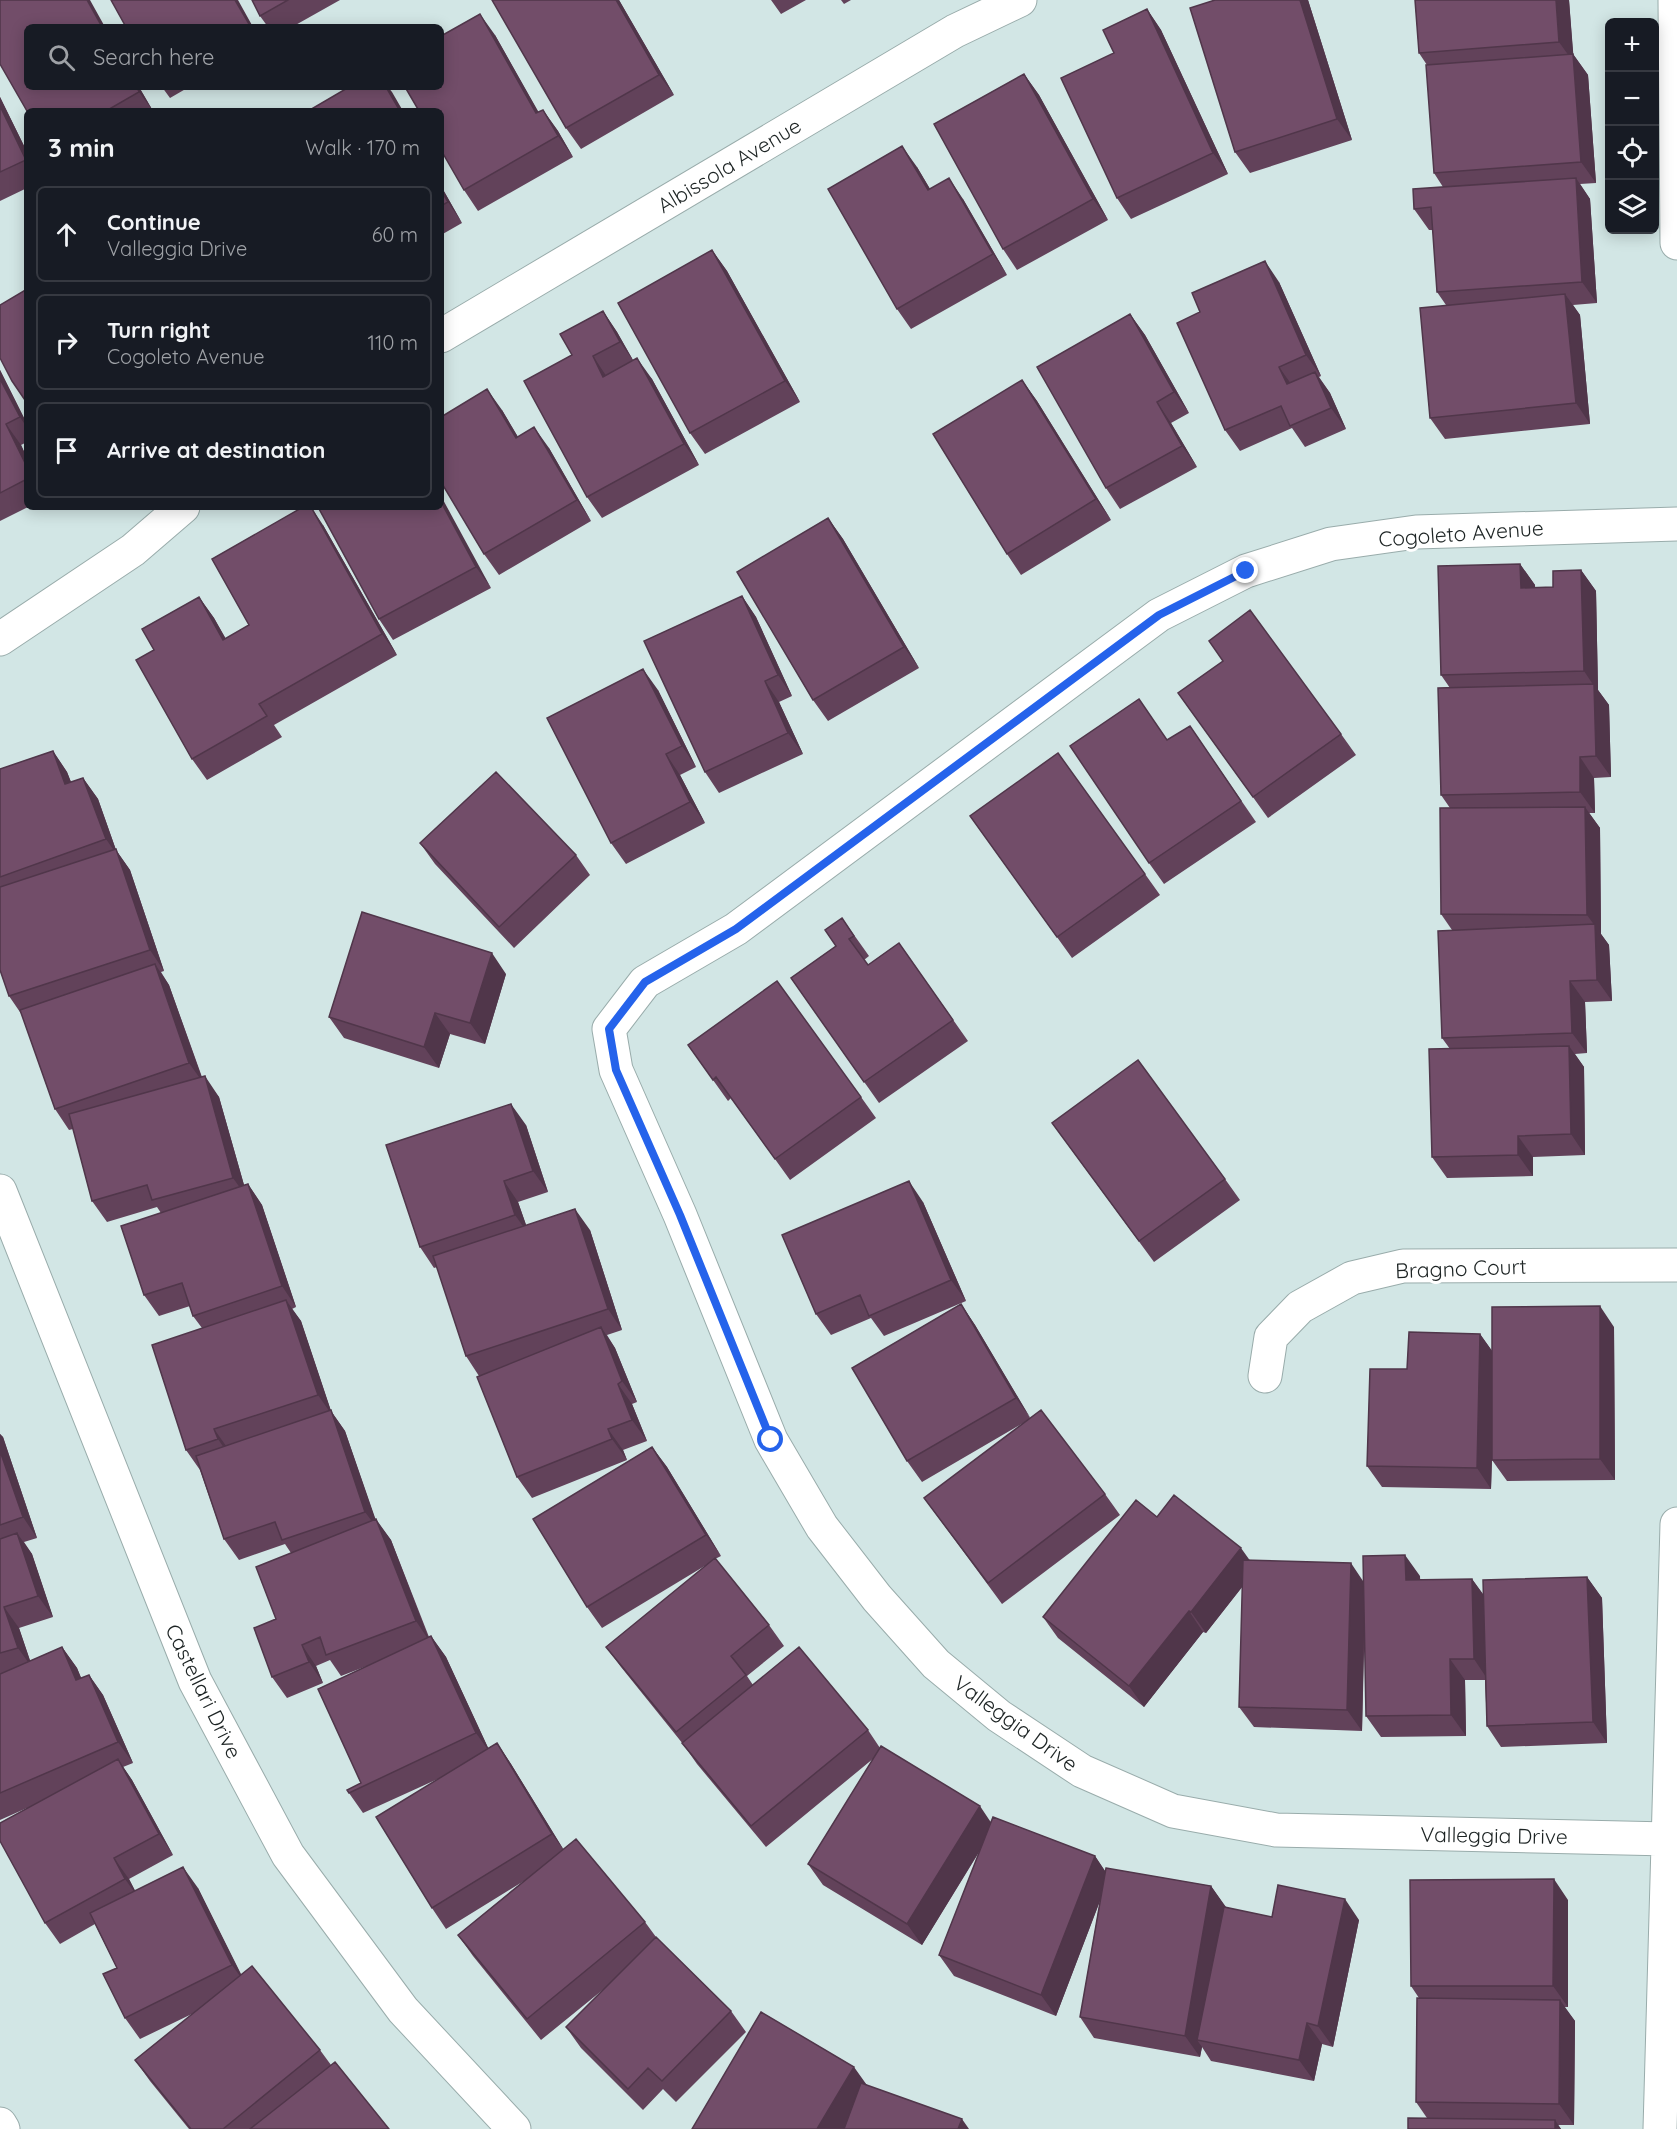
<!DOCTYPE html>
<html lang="en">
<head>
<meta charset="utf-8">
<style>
	body { margin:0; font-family:Quicksand,sans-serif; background:#242831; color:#f1f3f6 }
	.controls { position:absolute; right:18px; top:18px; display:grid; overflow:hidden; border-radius:9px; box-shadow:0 3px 15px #0003 }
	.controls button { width:54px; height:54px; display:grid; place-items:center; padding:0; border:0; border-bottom:2px solid #363941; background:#171b24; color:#f1f3f6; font:30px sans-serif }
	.stop { position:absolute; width:18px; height:18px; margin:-14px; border:4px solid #2563eb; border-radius:50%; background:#fff }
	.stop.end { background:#2563eb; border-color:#fff; box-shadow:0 2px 6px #0008 }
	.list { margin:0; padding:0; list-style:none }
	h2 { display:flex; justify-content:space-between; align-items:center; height:78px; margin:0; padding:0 24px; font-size:26px }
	h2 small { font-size:20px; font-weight:400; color:#9ea1a6 }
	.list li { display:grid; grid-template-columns:39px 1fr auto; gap:18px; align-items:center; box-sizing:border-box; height:96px; margin:0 12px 12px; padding:0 12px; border:2px solid #363941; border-radius:9px }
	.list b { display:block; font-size:22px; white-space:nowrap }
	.list p { margin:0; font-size:20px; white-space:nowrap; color:#9ea1a6 }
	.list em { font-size:20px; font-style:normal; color:#9ea1a6 }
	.icon { flex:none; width:33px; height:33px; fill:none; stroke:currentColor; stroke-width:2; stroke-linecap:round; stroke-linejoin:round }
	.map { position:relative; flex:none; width:1677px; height:2129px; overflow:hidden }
	.search { position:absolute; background:#171b24; box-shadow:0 3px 15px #0003; left:24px; top:24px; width:420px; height:66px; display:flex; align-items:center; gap:15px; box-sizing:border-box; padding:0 21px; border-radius:9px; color:#9ea1a6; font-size:22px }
	.panel { position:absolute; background:#171b24; box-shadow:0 3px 15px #0003; left:24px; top:108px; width:420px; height:402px; border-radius:9px }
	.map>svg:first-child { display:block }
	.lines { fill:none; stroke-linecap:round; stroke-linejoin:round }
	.minor-casing { stroke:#99acab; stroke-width:35 }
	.tertiary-casing { stroke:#99acab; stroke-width:35 }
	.minor { stroke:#fff; stroke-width:33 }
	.tertiary { stroke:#fff; stroke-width:33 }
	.wall { fill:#62425a }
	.shaded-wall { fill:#50364a }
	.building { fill:#724d69; stroke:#50364a; stroke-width:1.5 }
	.route { stroke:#2563eb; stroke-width:8 }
	.labels { text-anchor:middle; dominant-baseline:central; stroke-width:6; stroke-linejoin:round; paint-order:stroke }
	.street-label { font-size:21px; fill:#1c2323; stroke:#fff }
</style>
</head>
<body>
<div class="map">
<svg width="1677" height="2129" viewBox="0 0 1677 2129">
	<rect width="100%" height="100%" fill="#d2e6e5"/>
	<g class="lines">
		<defs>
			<path id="minor" d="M1675 0 1677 243
				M441 336 955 31 1020 0
				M0 639 133 550 183 507
				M0 1191 195 1681 288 1855 403 2010 514 2129
				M1265 1376 1271 1337 1300 1307 1352 1278 1403 1266 1677 1265
				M1668 1839 1276 1830 1173 1811 1082 1771 999 1716 936 1664 877 1598 822 1527 771 1440 680 1215 616 1070 609 1029 645 982 736 929 1159 615 1246 571 1331 544 1416 532 1677 524
				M1660 2129 1677 1524"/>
			<path id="tertiary" d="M0 2124 3 2129"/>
		</defs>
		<use href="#minor" class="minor-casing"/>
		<use href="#tertiary" class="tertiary-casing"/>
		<use href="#minor" class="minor"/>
		<use href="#tertiary" class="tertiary"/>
	</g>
	<path class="wall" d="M252 0H340L292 27H268L260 16Z
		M619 0 674 95 581 149 566 128Z
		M771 0H806L781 14Z
		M841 0H851L844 4Z
		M1308 0 1352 140 1250 173 1235 152Z
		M1415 0H1569L1573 54 1588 75 1596 183 1580 184 1590 199 1597 303 1573 305 1580 315 1590 424 1445 439 1430 418 1446 305 1437 292 1433 230H1429L1414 209 1443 187 1434 173 1427 65 1419 53Z
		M1147 9 1161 30 1228 174 1131 219 1117 198 1114 53Z
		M495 35 538 112 543 110 558 131 573 157 478 211 464 190Z
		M1024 74 1039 95 1108 220 1017 270 1003 249Z
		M139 87 153 111H27Z
		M162 87H189L170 98Z
		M0 97 27 152V188L0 201Z
		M917 167 930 189 963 199 1007 275 911 329 897 309Z
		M441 186 462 223 441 235Z
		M712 250 727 271 800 402 705 454 690 433Z
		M1279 282 1321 376 1319 377 1330 393 1346 429 1305 447 1292 428 1240 451 1225 430Z
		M603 311 617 332 633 360 652 379 699 465 602 518 587 497 572 355Z
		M1130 314 1145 335 1189 413 1171 423 1197 467 1120 509 1106 488Z
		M0 370 27 424V442L21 445 27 458V507H28L0 521Z
		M1022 380 1037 401 1111 520 1021 575 1007 554Z
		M502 410 518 437 549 448 591 521 499 575 484 554Z
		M441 507 491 588 393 640 379 619Z
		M828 518 843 539 919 668 828 721 813 700Z
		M323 525 397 655 274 725 282 737 207 780 192 759 154 650 199 597 214 618 226 639 249 625Z
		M1520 564 1535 585V588L1553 587 1581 570 1596 591 1598 690 1609 705 1611 777 1594 778 1595 813H1589L1600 828 1601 934 1609 945 1612 1001 1585 1002 1587 1053 1575 1054 1584 1067 1585 1155 1533 1157V1176L1447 1178 1432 1157 1450 1049 1442 1038 1452 930 1441 914 1450 808 1441 795 1450 688 1441 675Z
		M742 596 756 617 792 696 779 702 803 754 719 793 705 772Z
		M658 690 696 767 680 775 705 823 626 864 611 843Z
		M1178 693 1341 734 1356 755 1268 818Z
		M1190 726 1256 822 1164 884 1149 863 1167 740Z
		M53 751 67 772 71 782 83 778 98 799 116 850 130 870 164 971 161 972 169 985 202 1077 219 1097 244 1185 248 1184 262 1205 296 1307 292 1309 301 1321 331 1411 345 1431 375 1519 391 1540 429 1637 431 1636 446 1657 488 1748 497 1743 511 1764 563 1849 645 1922 656 1937 731 2011 746 2032 676 2102 663 2089 643 2110 581 2048 566 2027 610 1984 541 2040 473 1956 458 1935 524 1881 446 1929 432 1908 440 1778 363 1813 349 1793 361 1783 367 1666 341 1676 330 1660 316 1666 323 1683 287 1698 272 1677 276 1619 291 1553 285 1544 239 1560 224 1539 200 1470 186 1450 202 1328 193 1316 190 1306 159 1316 144 1295 161 1213 157 1207 107 1222 92 1201 73 1129 69 1130 55 1109 22 1015 9 996 0 970V769Z
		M970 816 1145 874 1160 895 1072 958Z
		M420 843 576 855 590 875 514 948 435 864Z
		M842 918 869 956 864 960 868 965 899 943 968 1041 879 1103 791 978 836 946Z
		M506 974 485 1044 450 1034 439 1068 344 1038 329 1017Z
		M688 1045 861 1097 876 1118 790 1180 731 1098 728 1101Z
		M1052 1123 1225 1179 1240 1200 1154 1262Z
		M526 1125 548 1192 518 1202 526 1225 590 1230 622 1330 607 1335 615 1348 637 1402 632 1404 647 1441 623 1450 627 1460 532 1498 517 1477 479 1376 466 1356 437 1267 434 1268 420 1247Z
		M923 1202 966 1301 884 1336 871 1318 831 1335 816 1314Z
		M961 1304 975 1325 1030 1418 1105 1494 1120 1515 1002 1604 924 1498 1025 1422 922 1482 907 1461Z
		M1614 1327 1615 1480 1507 1481 1492 1460 1491 1489 1382 1487 1367 1466 1407 1369 1480 1334 1492 1351Z
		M0 1434 3 1437 37 1538 24 1542 32 1554 53 1617 19 1628 30 1661 62 1647 77 1668 81 1678 89 1675 103 1695 133 1763 123 1767 132 1780 173 1855 129 1879 135 1891 198 1888 241 1975 320 2050 331 2065 389 2129H189L150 2081 135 2060 196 2012 140 2039 125 2018 117 1968 95 1924 60 1944 45 1923 27 1808 0 1820Z
		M652 1447 667 1467 721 1556 715 1559 769 1625 784 1646 747 1676 753 1685 868 1730 880 1748 991 1822 1095 1856 1105 1871 1211 1886 1226 1908 1272 1917 1359 1920 1333 2047 1322 2044 1314 2081 1211 2061 1202 2047 1200 2057 1094 2038 1080 2017 1100 1901 1056 2016 954 1976 939 1955 981 1849 922 1945 823 1885 808 1864 874 1758 766 1847 697 1764 683 1744 621 1667 606 1647 708 1564 602 1628 587 1607Z
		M1157 1517 1250 1560 1364 1582 1420 1576V1580L1472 1579 1483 1594 1587 1577 1602 1598 1607 1743 1501 1747 1487 1726 1485 1680H1465L1466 1736 1381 1737 1366 1716 1365 1616 1362 1731 1254 1727 1239 1707 1243 1586 1206 1633 1203 1632 1144 1707 1058 1638 1043 1617Z
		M1568 1900V2007H1564L1575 2021 1574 2125H1558L1561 2129H1408L1427 2118 1416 2102 1419 1998 1411 1986Z"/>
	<path class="shaded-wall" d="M87 0H90L105 27H102Z
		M235 0H238L253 27H251L249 24Z
		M616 0H619L674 95 659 75Z
		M1300 0H1308L1352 140 1337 119Z
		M1556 0H1569L1574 63 1559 42Z
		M1147 9 1161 30 1228 174 1213 153Z
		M480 14 495 35 551 134 536 113Z
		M1573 54 1588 75 1596 183 1581 162Z
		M1024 74 1039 95 1108 220 1093 199Z
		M137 87H139L153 111 139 92Z
		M386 87H388L392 92 403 111H400Z
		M0 97 27 152V160L0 106Z
		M543 110 558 131 573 157 558 136Z
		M902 146 917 167 943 211 928 190Z
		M949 178 963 199 1007 275 993 254Z
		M1576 178 1590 199 1597 303 1582 282Z
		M441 186 462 223 448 202 441 190Z
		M712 250 727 271 800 402 785 381Z
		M1265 261 1279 282 1321 376 1306 355Z
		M1565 294 1580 315 1590 424 1576 403Z
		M603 311 617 332 634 362 620 342Z
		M1130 314 1145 335 1189 413 1174 392Z
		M593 356 607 377H603Z
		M637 358 652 379 699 465 684 444Z
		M1279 367 1294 388 1287 384Z
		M0 370 27 424V428L20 417 0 379Z
		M1315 372 1330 393 1346 429 1331 408Z
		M1022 380 1037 401 1111 520 1096 499Z
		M487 389 502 410 531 459 516 438Z
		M1157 402 1171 423 1197 467 1182 446Z
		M6 424 21 445 27 458V467Z
		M534 427 549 448 591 521 577 500Z
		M441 496 491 588 476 567 441 502Z
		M311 507 323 525 397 655 382 634Z
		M828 518 843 539 919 668 904 647Z
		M1520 564 1535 585 1536 609 1521 588Z
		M1581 570 1596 591 1598 690 1609 705 1611 777 1596 756 1594 686 1584 671Z
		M742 596 756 617 792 696 778 675Z
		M199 597 214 618 238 661 223 640Z
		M643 669 658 690 696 767 682 746Z
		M765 681 779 702 803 754 788 733Z
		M53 751 67 772 80 805 65 784Z
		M666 754 680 775 705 823 690 802Z
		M1580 757 1594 778 1595 813 1580 792Z
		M83 778 98 799 116 850 130 870 164 971 150 950 119 858 106 839Z
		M1585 807 1600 828 1601 934 1609 945 1612 1001 1597 980 1595 926 1587 915Z
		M492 953 506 974 485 1044 470 1023Z
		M155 964 169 985 204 1084 189 1063Z
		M1570 981 1585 1002 1587 1053 1572 1033Z
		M435 1013 450 1034 439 1068 424 1047Z
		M1569 1046 1584 1067 1585 1155 1571 1134Z
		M205 1076 219 1097 248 1199 233 1178Z
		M511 1104 526 1125 548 1192 533 1171Z
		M1518 1136 1533 1157V1176L1518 1155Z
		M504 1181 518 1202 530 1236 515 1215Z
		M909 1181 923 1202 966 1301 951 1280Z
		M248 1184 262 1205 296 1307 282 1286Z
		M575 1209 590 1230 622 1330 608 1309Z
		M286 1300 301 1321 331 1411 345 1431 380 1532 365 1512 332 1415 318 1395Z
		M961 1304 975 1325 1031 1419 1016 1398Z
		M1600 1306 1614 1327 1615 1480 1600 1459Z
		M601 1327 615 1348 637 1402 622 1381Z
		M1480 1334 1495 1355 1491 1489 1477 1468Z
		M618 1384 632 1404 647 1441 632 1420Z
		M214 1429 229 1450 232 1460 218 1439Z
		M608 1429 623 1450 627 1460 612 1439Z
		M0 1434 3 1437 37 1538 23 1517 0 1451Z
		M652 1447 667 1467 721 1556 706 1535Z
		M376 1519 391 1540 430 1642 416 1621Z
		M17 1533 32 1554 53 1617 38 1596Z
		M1241 1548 1256 1569 1206 1633 1191 1612Z
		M1405 1555 1420 1576 1421 1601 1406 1580Z
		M1351 1563 1365 1584 1362 1731 1347 1710Z
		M1587 1577 1602 1598 1607 1743 1593 1722Z
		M1472 1579 1487 1600 1488 1680 1474 1659Z
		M4 1607 19 1628 33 1669 18 1648Z
		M1189 1611 1203 1632 1144 1707 1129 1686Z
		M431 1636 446 1657 491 1754 476 1733Z
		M302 1645 316 1666 323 1683 309 1662Z
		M62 1647 77 1668 91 1701 76 1680Z
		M1450 1659 1465 1680 1466 1736 1451 1715Z
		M89 1675 103 1695 133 1763 118 1742Z
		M497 1743 511 1764 567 1855 552 1834Z
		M118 1759 132 1780 173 1855 159 1834Z
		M980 1806 994 1827 922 1945 907 1924Z
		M1095 1856 1109 1877 1056 2016 1041 1995Z
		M114 1858 129 1879 140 1900 125 1879Z
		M183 1867 198 1888 247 1986 232 1965Z
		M1554 1879 1568 1900V2007L1553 1986Z
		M1211 1886 1226 1907 1203 2041 1197 2040 1202 2047 1200 2057 1185 2036Z
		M1345 1899 1359 1920 1333 2047 1318 2026Z
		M1560 2000 1575 2021 1574 2125 1559 2104Z
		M1307 2023 1322 2044 1314 2081 1299 2060Z
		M854 2067 869 2088 845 2129H817Z
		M962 2119 969 2129H958Z
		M1555 2120 1561 2129H1555Z"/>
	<path class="building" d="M0 0H87L102 27H27V87H137L139 92 106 111H27L0 64Z
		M111 0H235L249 24 243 27H126Z
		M252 0H288L260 16Z
		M492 0H616L659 75 566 128Z
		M1215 0H1300L1337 119 1235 152 1190 8Z
		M1415 0H1556L1559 42 1419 53Z
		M1147 9 1213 153 1117 198 1061 78 1114 53 1103 30Z
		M480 14 536 113 543 110 558 136 464 190 441 150V111H419L405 87H441V36Z
		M1573 54 1581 162 1434 173 1426 65Z
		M1024 74 1093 199 1003 249 934 124Z
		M349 87H386L400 111H308Z
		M0 106 26 160 0 172Z
		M902 146 928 190 949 178 993 254 897 309 828 189Z
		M1576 178 1582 282 1437 292 1431 207 1414 209 1413 189Z
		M441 190 448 202 441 206Z
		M712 250 785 381 690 433 618 303Z
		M1265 261 1306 355 1279 367 1287 384 1315 372 1331 408 1290 426 1281 406 1225 430 1177 323 1200 312 1192 293Z
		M27 289V403L12 381 0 358V305Z
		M1565 294 1576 403 1430 418 1420 308Z
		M603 311 620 342 593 356 603 377 637 358 684 444 587 497 524 381 572 355 560 334Z
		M1130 314 1174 392 1157 402 1182 446 1106 488 1037 367Z
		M0 379 20 417 6 424 27 467V479L0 493Z
		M1022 380 1096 499 1007 554 933 434Z
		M487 389 516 438 534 427 577 500 484 554 441 482V417Z
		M441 502 476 567 379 619 318 507H441Z
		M303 507H311L382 634 259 704 267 716 192 759 136 660 154 650 142 629 199 597 223 640 249 625 212 559Z
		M828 518 904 647 813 700 737 572Z
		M1520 564 1521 588 1553 587V571L1581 570 1584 671 1441 675 1438 566Z
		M742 596 778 675 765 681 788 733 705 772 644 641Z
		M1250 610 1341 734 1253 797 1178 693 1223 661 1209 641Z
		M643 669 682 746 666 754 690 802 611 843 547 718Z
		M1594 684 1596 756 1580 757V792L1441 795 1438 688Z
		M1139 699 1167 740 1190 726 1241 801 1149 863 1070 746Z
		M53 751 65 784 83 778 106 839 0 877V769Z
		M1058 753 1145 874 1057 937 970 816Z
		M496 772 576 855 499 927 420 843Z
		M1585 807 1587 915 1441 914 1440 808Z
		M116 849 150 950 9 996 0 970V887Z
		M362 912 492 953 470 1023 435 1013 424 1047 329 1017Z
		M842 918 854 936 849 939 868 965 899 943 953 1020 864 1082 791 978 836 946 825 930Z
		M1595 924 1597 980 1570 981 1572 1033 1442 1038 1438 931Z
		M155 964 189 1063 55 1109 20 1010Z
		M777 981 861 1097 775 1159 716 1077 713 1080 688 1045Z
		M1569 1046 1571 1134 1518 1136V1155L1432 1157 1429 1049Z
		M1138 1060 1225 1179 1139 1241 1052 1123Z
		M205 1076 233 1178 152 1200 147 1185 92 1201 69 1114Z
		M511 1104 533 1171 504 1181 515 1215 420 1247 386 1145Z
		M909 1181 951 1280 869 1316 860 1295 816 1314 782 1235Z
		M248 1184 282 1286 193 1316 182 1283 144 1295 121 1226Z
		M575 1209 608 1309 466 1356 433 1256Z
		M286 1300 318 1395 214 1429 218 1439 186 1450 152 1345Z
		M961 1304 1016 1398 907 1461 852 1368Z
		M1600 1306V1459L1492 1460V1307Z
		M601 1327 622 1381 618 1384 632 1420 608 1429 612 1439 517 1477 477 1377Z
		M1409 1332 1480 1334 1477 1468 1367 1466 1370 1369H1407Z
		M331 1410 365 1512 282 1540 275 1522 224 1539 196 1456Z
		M1041 1410 1105 1494 988 1583 924 1498Z
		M652 1447 706 1535 587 1607 533 1519Z
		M0 1451 23 1517 0 1525Z
		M1174 1495 1241 1548 1191 1612 1189 1611 1129 1686 1043 1617 1136 1500 1157 1517Z
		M376 1519 416 1621 326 1655 320 1637 302 1645 309 1662 272 1677 254 1628 276 1619 256 1567Z
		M17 1533 38 1596 4 1607 18 1648 0 1653V1539Z
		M1405 1555 1406 1580 1472 1579 1474 1659H1450L1451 1715 1366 1716 1363 1556Z
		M715 1558 769 1625 731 1656 746 1675 676 1732 606 1647Z
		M1243 1560 1351 1563 1347 1710 1239 1707Z
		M1587 1577 1593 1722 1487 1726 1483 1580Z
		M431 1636 476 1733 349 1793 347 1790 361 1783 318 1689Z
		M62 1647 76 1680 89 1675 118 1742 0 1793V1674Z
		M799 1647 868 1730 751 1826 682 1743Z
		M497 1743 552 1834 432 1908 376 1817Z
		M881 1746 980 1806 907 1924 808 1864Z
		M118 1759 159 1834 114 1858 125 1879 45 1923 0 1841V1823Z
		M993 1817 1095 1856 1041 1995 939 1955Z
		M576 1839 645 1922 527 2019 458 1935Z
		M183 1867 232 1965 125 2018 103 1974 117 1968 90 1913Z
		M1106 1868 1211 1886 1185 2036 1080 2017Z
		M1554 1879 1553 1986H1411L1410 1880Z
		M1278 1885 1345 1899 1318 2026 1307 2023 1299 2060 1197 2040 1224 1907 1272 1917Z
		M656 1937 731 2011 662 2081 648 2068 628 2089 566 2027Z
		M252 1966 320 2050 223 2129H191L135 2060Z
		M1417 1998 1560 2000 1559 2104 1416 2102Z
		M761 2012 854 2067 817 2129H692Z
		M335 2062 389 2129H250Z
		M861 2083 962 2119 958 2129H844Z
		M1408 2118 1555 2120V2129H1408Z"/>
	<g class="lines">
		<path class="route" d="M771 1440 680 1215 616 1070 609 1029 645 982 736 929 1159 615 1246 571"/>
	</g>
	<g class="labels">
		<g class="street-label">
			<text transform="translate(729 165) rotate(-31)">Albissola Avenue</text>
			<text transform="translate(1461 533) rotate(-4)">Cogoleto Avenue</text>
			<text transform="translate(1461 1268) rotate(-2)">Bragno Court</text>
			<text transform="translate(204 1691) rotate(64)">Castellari Drive</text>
			<text transform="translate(1016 1723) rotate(36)">Valleggia Drive</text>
			<text transform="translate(1494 1835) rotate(1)">Valleggia Drive</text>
		</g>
	</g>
</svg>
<div class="controls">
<button>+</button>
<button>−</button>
<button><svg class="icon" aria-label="locate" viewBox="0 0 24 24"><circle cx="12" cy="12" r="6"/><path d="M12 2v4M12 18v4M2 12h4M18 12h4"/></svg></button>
<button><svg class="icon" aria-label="layers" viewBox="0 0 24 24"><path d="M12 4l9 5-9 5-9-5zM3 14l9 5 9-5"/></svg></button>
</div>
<div class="stop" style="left:771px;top:1440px"></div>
<div class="stop end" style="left:1246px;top:571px"></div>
<div class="search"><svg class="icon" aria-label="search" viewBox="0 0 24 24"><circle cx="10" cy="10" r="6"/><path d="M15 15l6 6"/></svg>Search here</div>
<section class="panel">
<h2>3 min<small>Walk · 170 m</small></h2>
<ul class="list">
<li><svg class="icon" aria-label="ahead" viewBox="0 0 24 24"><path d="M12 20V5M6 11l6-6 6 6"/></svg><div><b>Continue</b><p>Valleggia Drive</p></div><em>60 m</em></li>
<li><svg class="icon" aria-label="right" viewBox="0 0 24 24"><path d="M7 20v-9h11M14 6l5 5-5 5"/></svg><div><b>Turn right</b><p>Cogoleto Avenue</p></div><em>110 m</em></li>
<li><svg class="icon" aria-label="arrive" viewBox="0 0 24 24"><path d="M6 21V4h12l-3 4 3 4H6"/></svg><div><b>Arrive at destination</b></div></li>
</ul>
</section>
</div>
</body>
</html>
